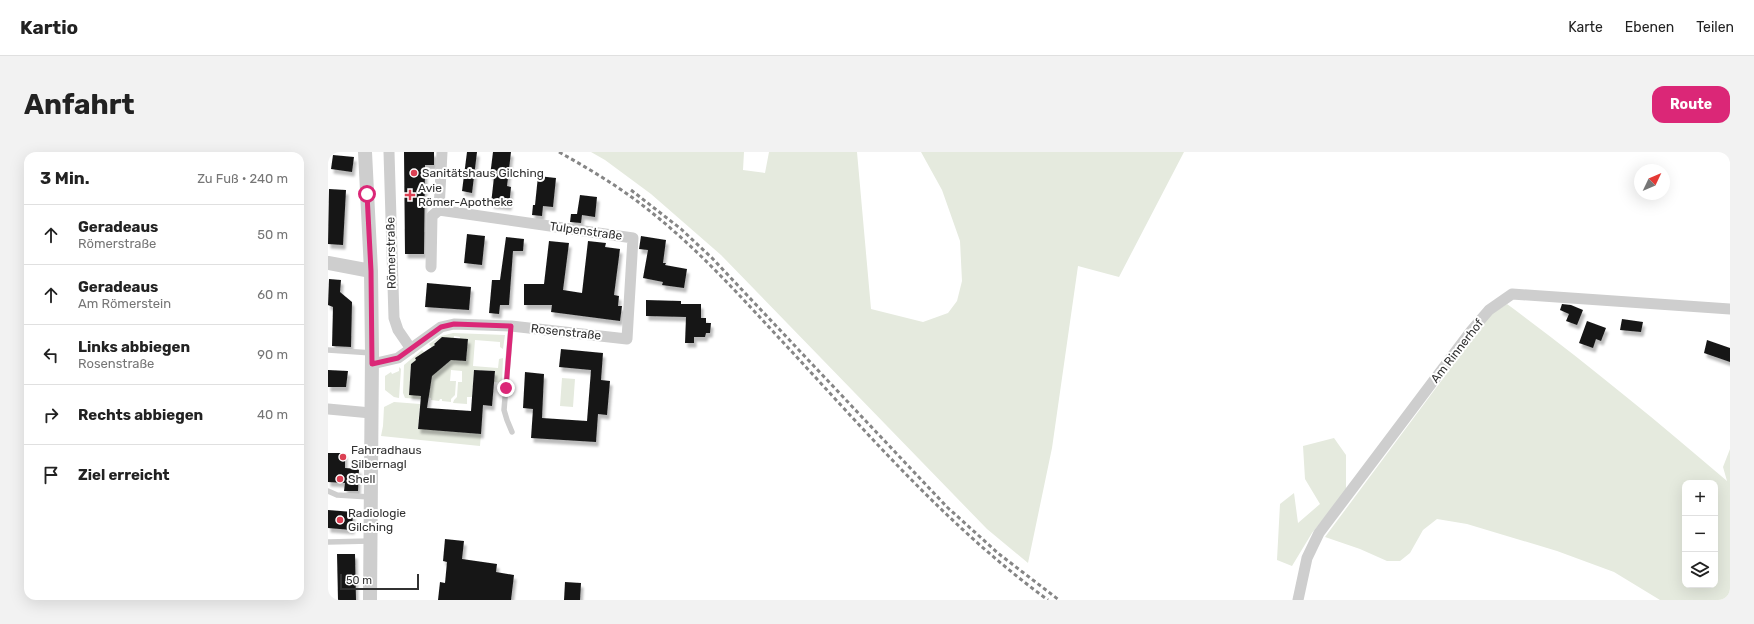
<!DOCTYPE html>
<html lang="de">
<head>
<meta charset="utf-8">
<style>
	body { margin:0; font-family:Rubik,sans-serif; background:#f2f2f2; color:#222 }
	.controls { position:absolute; right:12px; bottom:12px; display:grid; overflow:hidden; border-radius:8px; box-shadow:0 4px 16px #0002 }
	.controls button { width:36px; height:36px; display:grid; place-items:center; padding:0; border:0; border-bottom:1px solid #e0e0e0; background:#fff; color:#222; font:20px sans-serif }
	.compass { position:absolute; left:1306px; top:12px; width:36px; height:36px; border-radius:50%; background:#fff; box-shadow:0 4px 16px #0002; rotate:46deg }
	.scale { position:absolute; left:12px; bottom:10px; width:79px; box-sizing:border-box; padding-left:4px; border:2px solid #313131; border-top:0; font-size:11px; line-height:14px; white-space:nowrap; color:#313131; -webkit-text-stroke:3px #fff; paint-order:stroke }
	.stop { position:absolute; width:12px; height:12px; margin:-9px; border:3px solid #db2777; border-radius:50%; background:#fff }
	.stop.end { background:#db2777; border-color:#fff; box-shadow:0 1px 4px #0008 }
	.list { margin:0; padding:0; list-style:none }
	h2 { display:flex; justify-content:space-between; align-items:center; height:52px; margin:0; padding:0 16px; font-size:17px }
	h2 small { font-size:13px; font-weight:400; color:#767676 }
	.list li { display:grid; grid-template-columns:26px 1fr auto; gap:12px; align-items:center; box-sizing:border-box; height:60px; padding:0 16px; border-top:1px solid #e0e0e0 }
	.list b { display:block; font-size:15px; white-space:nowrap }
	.list p { margin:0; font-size:13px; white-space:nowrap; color:#767676 }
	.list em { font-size:13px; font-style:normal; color:#767676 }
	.icon { flex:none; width:22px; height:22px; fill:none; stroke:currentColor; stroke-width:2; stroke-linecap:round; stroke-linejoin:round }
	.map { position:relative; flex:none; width:1402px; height:448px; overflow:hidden; border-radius:12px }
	header { display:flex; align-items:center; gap:24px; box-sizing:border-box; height:56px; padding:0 20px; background:#fff; border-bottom:1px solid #e0e0e0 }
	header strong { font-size:19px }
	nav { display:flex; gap:22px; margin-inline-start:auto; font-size:14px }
	.intro { display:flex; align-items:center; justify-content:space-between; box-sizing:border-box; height:96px; padding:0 24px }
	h1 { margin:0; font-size:28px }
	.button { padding:10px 18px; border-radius:12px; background:#db2777; color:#fff; font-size:14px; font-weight:700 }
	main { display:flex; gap:24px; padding:0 24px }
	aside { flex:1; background:#fff; border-radius:12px; box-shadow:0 4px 16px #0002 }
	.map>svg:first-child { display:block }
	.green { fill:#e5eade; fill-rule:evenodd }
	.building { fill:#181818; filter:url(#shadow) }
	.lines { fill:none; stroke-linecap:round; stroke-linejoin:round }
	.service { stroke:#cecece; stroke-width:5.5 }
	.minor { stroke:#cecece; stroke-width:11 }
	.tertiary { stroke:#cecece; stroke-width:14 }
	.rail { stroke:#868686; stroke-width:3; stroke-dasharray:4 3; stroke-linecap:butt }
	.route { stroke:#db2777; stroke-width:5 }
	.poi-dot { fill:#db4053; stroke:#fff; stroke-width:1.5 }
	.labels { text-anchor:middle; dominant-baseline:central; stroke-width:4; stroke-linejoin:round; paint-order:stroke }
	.poi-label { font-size:12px; fill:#313131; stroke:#fff; text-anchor:start }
	.street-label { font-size:12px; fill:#313131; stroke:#fff }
</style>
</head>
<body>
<header>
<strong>Kartio</strong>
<nav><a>Karte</a><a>Ebenen</a><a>Teilen</a></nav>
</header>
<div class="intro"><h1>Anfahrt</h1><a class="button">Route</a></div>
<main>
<aside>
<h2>3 Min.<small>Zu Fuß · 240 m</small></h2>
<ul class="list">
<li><svg class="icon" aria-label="ahead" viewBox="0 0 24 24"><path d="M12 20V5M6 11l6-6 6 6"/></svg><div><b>Geradeaus</b><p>Römerstraße</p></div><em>50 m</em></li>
<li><svg class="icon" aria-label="ahead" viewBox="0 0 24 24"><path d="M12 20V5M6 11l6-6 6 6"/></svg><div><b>Geradeaus</b><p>Am Römerstein</p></div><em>60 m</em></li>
<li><svg class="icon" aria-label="left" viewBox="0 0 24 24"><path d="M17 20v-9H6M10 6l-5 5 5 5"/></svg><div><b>Links abbiegen</b><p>Rosenstraße</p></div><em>90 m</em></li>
<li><svg class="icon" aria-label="right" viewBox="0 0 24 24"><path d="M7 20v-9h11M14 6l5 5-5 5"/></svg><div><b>Rechts abbiegen</b></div><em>40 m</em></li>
<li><svg class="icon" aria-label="arrive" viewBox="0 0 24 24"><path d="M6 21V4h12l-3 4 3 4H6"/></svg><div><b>Ziel erreicht</b></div></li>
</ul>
</aside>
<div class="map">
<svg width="1402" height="448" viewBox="0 0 1402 448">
	<defs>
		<filter id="shadow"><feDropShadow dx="2.5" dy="4.5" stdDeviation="1" flood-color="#0004"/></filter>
	</defs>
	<rect width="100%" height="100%" fill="#fff"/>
	<path class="green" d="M263 0H416L415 18 437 21 441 0H529L543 157 595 170 620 161 629 149 634 129 632 89 614 38 593 0H856L791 125 750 114 724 296 700 411 659 377 393 103 323 42 277 8Z
		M1179 152C1255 208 1328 268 1399 329L1395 315 1402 297V448H1332L1286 420 1229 399 1139 372 1109 367 1095 378 1082 401 1072 409H1059L1032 397 997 385 1163 162ZM1357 331H1387V433H1357Z
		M125 181 177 183 175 197 172 195V190L147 188 145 214 170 216 171 207 175 206 174 231 166 230 167 219 146 218 144 245H139V252L125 251 126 248 129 245 130 230H134V219L123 218 122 229H128L127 243 123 247V250L114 249V247H112L111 249 103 248V246L100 245 103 227 102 224 116 212 118 213 123 206 135 209V207H138L140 187H132V185L126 184V186L112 187 106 191 107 193 104 196 101 192 113 184Z
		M94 198 97 201 94 203 93 202 87 206 88 208 83 212 81 242 93 244V247L77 246 75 241 76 213Z
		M71 215 73 217 71 246 66 245 57 238V224L63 220 64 222 71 219Z
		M234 226 247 227 245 255 232 254Z
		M66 250 92 252 90 276 153 282 152 294 53 284 55 274 56 255Z
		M1006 286 1018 303V339L984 381 964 414 949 408 952 352 966 341 970 371 992 352 977 327 975 294Z"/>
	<path class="building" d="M76 0H106V13H97L96 102H77Z
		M139 0H149L144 41 134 39Z
		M165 0H183L179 34 183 35 181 54 163 52 166 25 162 24Z
		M5 3 26 5 24 20 3 17Z
		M210 24 228 26 225 55 215 54 214 64 204 63 205 53H207Z
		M1 37 18 38 15 93 0 92Z
		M252 43 269 45 267 65 254 63 253 71 242 70 243 62H249Z
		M139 82 157 84 154 113 136 111Z
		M313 84 338 88 335 111H338L337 113 359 117 356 136 334 133 335 130 315 126 320 98 311 97Z
		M178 85 196 87 195 99H185L181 153H172L171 162 161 161 164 128H172Z
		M221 89 241 91 235 138 254 141 260 89 278 91 277 95 292 97 286 143 291 144 290 154H294L292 169 223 160 224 153H196V132H216Z
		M1 127 13 128 12 140 24 150 23 195 4 194 5 155 0 153Z
		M99 131 143 135 141 158 97 155Z
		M318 148 353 149V152H373V166H378V171H383L382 181H378L377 185H366V191H357L358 165 318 164Z
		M1234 152 1243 153 1255 158 1249 173 1238 169 1241 162 1232 158Z
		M1294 167 1315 170 1313 180 1292 178Z
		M1259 169 1278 176 1273 189 1268 187 1265 196 1251 191Z
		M114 185 140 187 138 209 123 208 104 224 99 256 143 259 146 218 167 219 164 254 155 253 153 282 90 277 93 244 81 243 83 212 88 208 87 206 107 193 106 192Z
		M1379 188 1402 196V210L1376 201Z
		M233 197 275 201 273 228 282 229 279 263 270 262 268 290 203 286 205 257 195 256 197 220 216 222 214 266 259 269 263 218 231 215Z
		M0 218 20 219 18 235H0Z
		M0 301H17V316L31 317 30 339H16L17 331 0 330Z
		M0 358 25 360 24 378 0 376Z
		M117 387 136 389 134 407 169 412 168 420 186 423 183 448H110L112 430 117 431 119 410 115 409Z
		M9 402H27L28 448H10Z
		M237 430 253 431 252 448H236Z"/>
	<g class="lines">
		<path class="service" d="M183 174 176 258 179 268 184 280
			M0 198 44 201
			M0 339 9 343 42 345
			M0 390 42 389"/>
		<path class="minor" d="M61 0 66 166 70 178 83 197
			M103 115 104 64 111 58 114 0
			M44 212 70 206 113 175 126 172 183 174 299 187 305 86 111 58
			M0 257 43 261
			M970 448 979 406 991 381 1143 179 1161 158 1184 142 1402 157"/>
		<path class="tertiary" d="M37 0 43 119 44 201 42 448
			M0 111 43 119"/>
		<path class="rail" d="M231 0C263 18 295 37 323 60 376 102 420 153 466 202 546 289 624 378 720 448
			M303 38 353 77 384 106 619 355 671 402 731 448"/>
	</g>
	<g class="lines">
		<path class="route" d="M39 42 43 119 44 212 70 206 113 175 126 172 183 174 178 236"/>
	</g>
	<g class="poi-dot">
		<circle cx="86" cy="21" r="4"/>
		<path d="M80 37h4v4h4v4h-4v4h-4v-4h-4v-4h4z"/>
		<circle cx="15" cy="305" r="4"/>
		<circle cx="12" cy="327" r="4"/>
		<circle cx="12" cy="368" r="4"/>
	</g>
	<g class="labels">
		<g class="poi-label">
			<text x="94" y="21">Sanitätshaus Gilching</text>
			<text x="90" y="36">Avie<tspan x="90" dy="14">Römer-Apotheke</tspan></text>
			<text x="23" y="298">Fahrradhaus<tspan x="23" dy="14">Silbernagl</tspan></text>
			<text x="20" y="327">Shell</text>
			<text x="20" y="361">Radiologie<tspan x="20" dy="14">Gilching</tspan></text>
		</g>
		<g class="street-label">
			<text transform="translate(258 79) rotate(8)">Tulpenstraße</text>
			<text transform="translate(63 101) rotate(-91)">Römerstraße</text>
			<text transform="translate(238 180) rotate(6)">Rosenstraße</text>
			<text transform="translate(1129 199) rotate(-52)">Am Rinnerhof</text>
		</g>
	</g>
</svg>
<div class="controls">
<button>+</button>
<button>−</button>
<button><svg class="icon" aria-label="layers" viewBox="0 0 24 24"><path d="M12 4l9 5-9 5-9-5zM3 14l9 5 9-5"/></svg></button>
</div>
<svg class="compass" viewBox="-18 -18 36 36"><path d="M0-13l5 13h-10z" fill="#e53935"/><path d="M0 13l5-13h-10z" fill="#767676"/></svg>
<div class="scale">50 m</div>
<div class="stop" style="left:39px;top:42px"></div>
<div class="stop end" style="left:178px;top:236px"></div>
</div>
</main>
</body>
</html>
